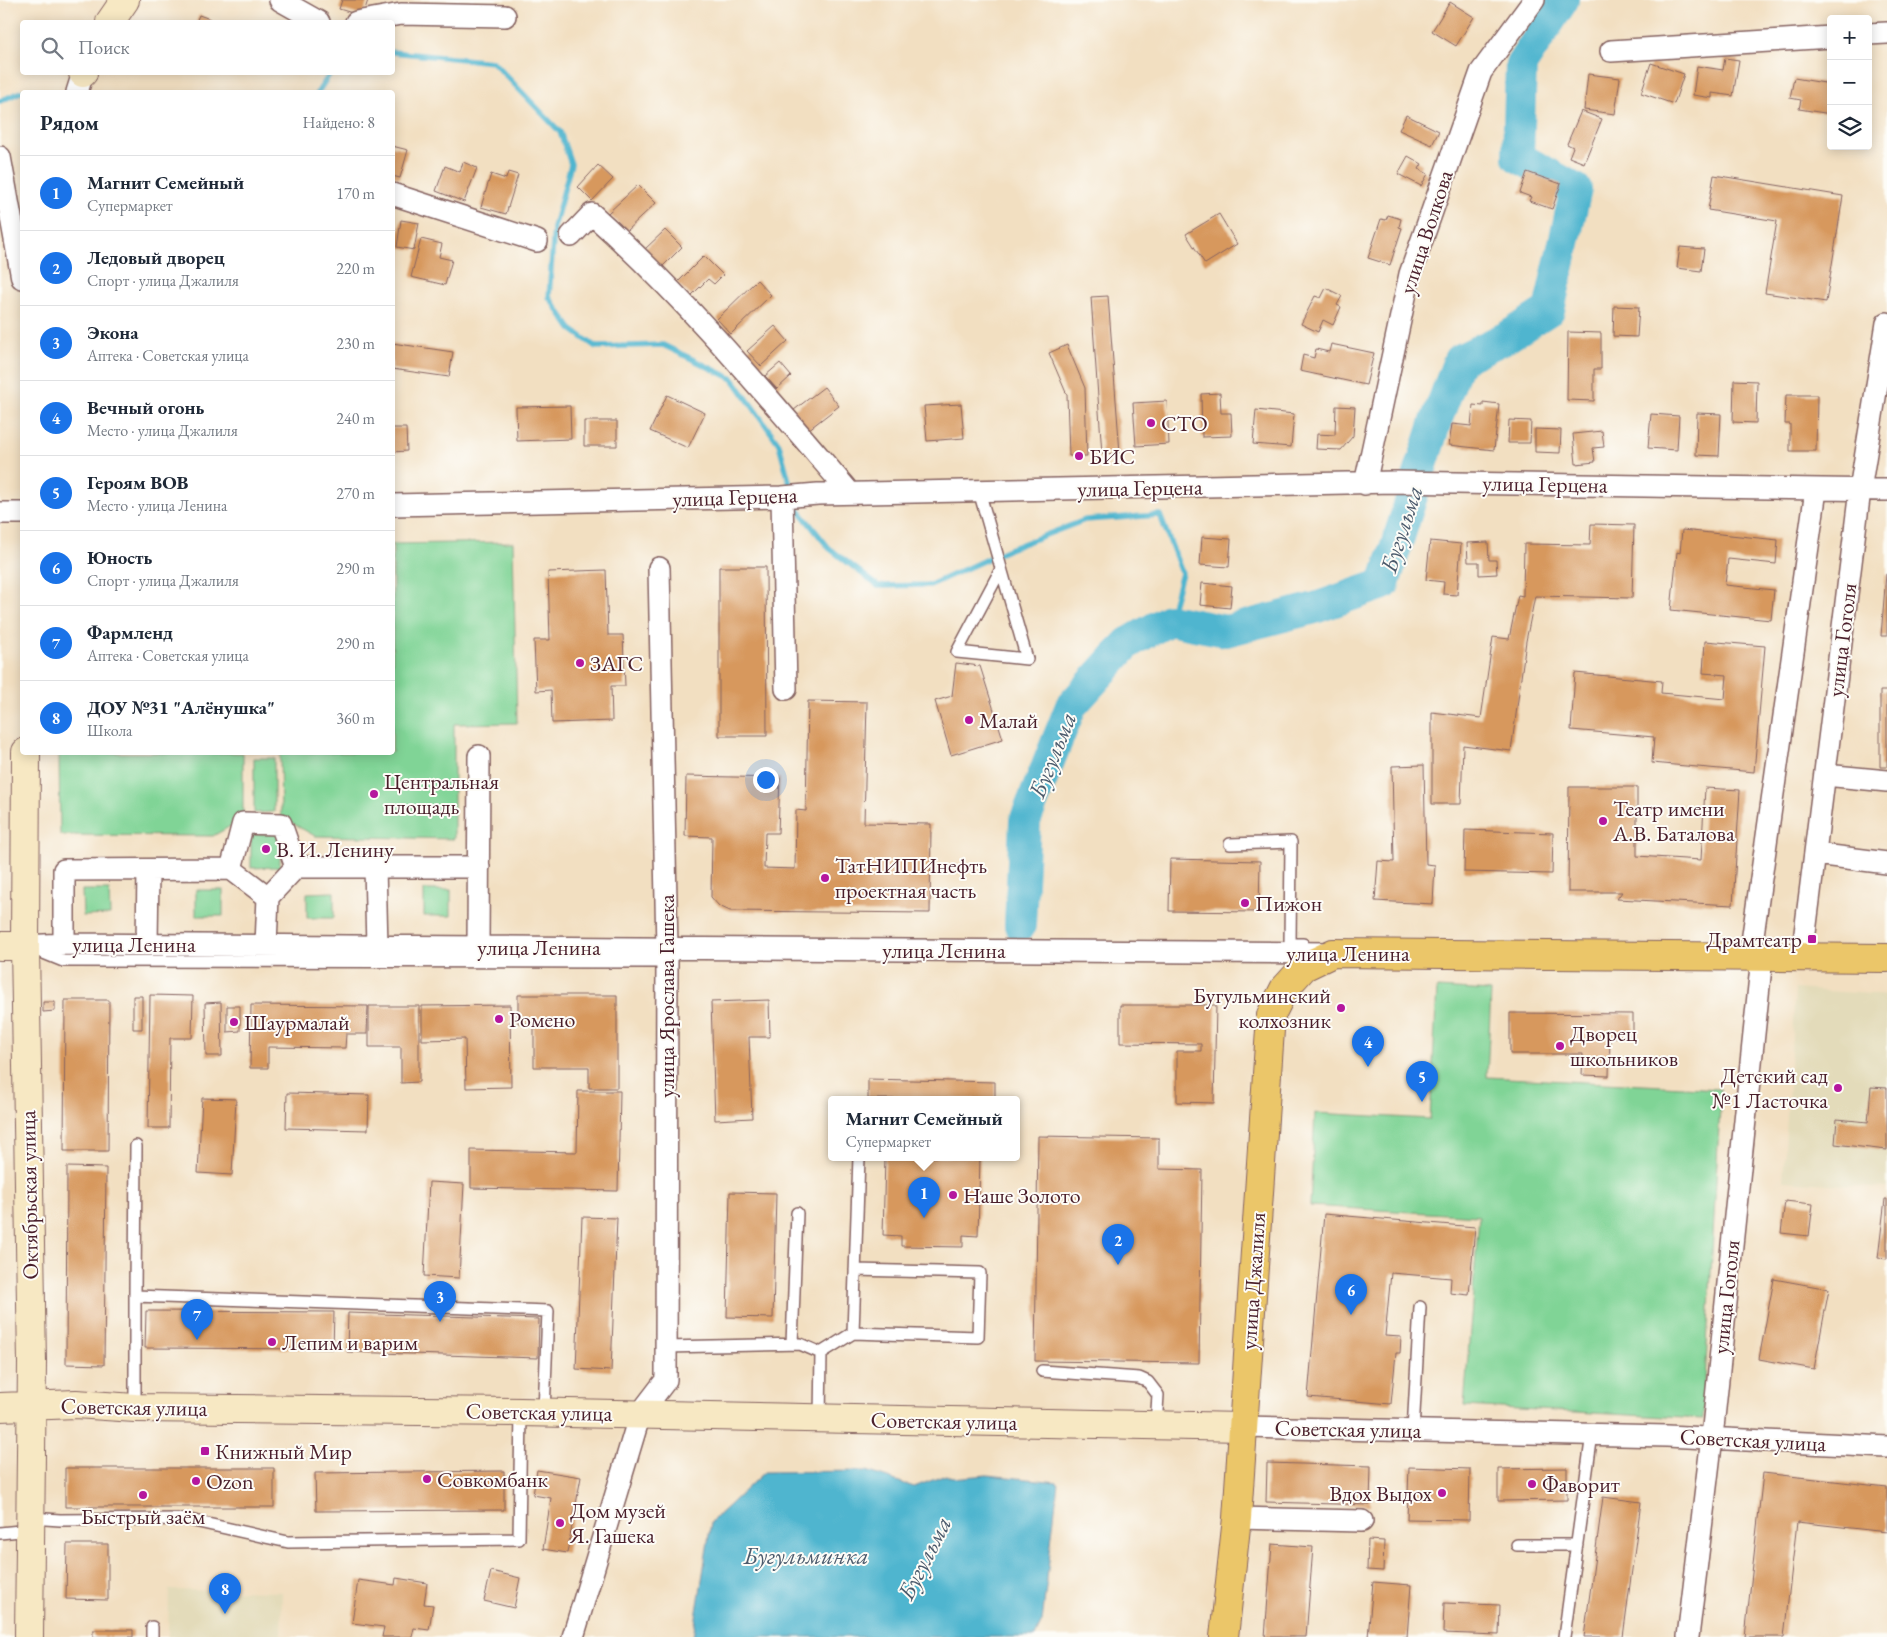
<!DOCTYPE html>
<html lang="ru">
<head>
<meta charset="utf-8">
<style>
	body { margin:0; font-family:"EB Garamond",serif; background:#f6f6f7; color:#1f2937 }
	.controls { position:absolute; right:15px; top:15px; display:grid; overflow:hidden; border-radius:5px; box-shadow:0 2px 12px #0003 }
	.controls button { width:45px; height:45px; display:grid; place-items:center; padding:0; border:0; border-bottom:1px solid #e0e1e3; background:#fff; color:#1f2937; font:25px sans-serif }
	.you { position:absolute; left:765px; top:779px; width:18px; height:18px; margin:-12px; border:4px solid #fff; border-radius:50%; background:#1a73e8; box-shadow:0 0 0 8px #1a73e833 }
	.badge { display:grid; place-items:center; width:32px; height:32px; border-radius:50%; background:#1a73e8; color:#fff; font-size:16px; font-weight:700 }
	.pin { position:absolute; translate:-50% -41px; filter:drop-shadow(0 1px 2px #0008) }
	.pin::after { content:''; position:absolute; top:26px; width:18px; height:15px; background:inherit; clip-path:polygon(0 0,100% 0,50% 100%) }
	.popup { position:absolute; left:828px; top:1096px; width:192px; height:65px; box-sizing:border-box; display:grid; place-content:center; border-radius:5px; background:#fff; filter:drop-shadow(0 1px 4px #0005); font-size:16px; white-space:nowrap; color:#747a83 }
	.popup b { font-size:19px; color:#1f2937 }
	.popup::after { content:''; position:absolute; left:50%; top:100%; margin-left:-10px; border:10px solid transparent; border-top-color:#fff }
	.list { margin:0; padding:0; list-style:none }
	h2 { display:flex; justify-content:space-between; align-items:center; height:65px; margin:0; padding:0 20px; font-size:21px }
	h2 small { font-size:16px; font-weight:400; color:#747a83 }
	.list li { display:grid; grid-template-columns:32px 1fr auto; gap:15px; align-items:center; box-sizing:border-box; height:75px; padding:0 20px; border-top:1px solid #e0e1e3 }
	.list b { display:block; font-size:19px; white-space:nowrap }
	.list p { margin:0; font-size:16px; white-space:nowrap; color:#747a83 }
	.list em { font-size:16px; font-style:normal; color:#747a83 }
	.icon { flex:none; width:28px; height:28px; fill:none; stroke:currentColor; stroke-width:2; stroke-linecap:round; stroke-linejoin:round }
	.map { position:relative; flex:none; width:1887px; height:1637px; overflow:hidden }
	.search { position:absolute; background:#fff; box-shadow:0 2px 12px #0003; left:20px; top:20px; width:375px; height:55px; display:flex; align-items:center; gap:12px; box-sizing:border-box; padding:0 18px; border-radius:5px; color:#747a83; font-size:19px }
	.panel { position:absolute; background:#fff; box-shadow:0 2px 12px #0003; left:20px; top:90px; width:375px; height:665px; border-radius:5px }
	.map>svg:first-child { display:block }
	.built { fill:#e3dbba }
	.green { fill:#80d496; stroke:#657a60 }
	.water { fill:#50b5cf; stroke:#4d6a7d }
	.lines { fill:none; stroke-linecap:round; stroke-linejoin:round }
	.stream { stroke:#50b5cf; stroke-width:5.5 }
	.river { stroke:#50b5cf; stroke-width:32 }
	.building { fill:#d7985d }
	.lane-casing { stroke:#856260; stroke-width:14 }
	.street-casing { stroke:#856260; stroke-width:24 }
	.secondary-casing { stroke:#856260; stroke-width:30 }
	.primary-casing { stroke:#856260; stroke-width:30 }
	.lane { stroke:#fff; stroke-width:11 }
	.street { stroke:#fff; stroke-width:21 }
	.secondary { stroke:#f7e8c3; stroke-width:28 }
	.primary { stroke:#ebc669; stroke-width:28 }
	.poi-dot { fill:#b5179e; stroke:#fdfcf7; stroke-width:2 }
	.labels { text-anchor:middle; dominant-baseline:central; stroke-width:4; stroke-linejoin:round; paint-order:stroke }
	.street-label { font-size:22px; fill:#4a1f2b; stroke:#fdfcf7 }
	.poi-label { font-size:22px; fill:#4a1f2b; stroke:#fdfcf7; text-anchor:start }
	.water-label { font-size:24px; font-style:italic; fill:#4c5b6d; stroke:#fdfcf7 }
</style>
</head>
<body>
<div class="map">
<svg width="1887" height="1637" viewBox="0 0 1887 1637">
	<rect width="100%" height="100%" fill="#fdfcf7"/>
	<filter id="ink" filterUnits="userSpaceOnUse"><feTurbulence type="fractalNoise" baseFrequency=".02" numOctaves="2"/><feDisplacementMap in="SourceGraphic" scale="10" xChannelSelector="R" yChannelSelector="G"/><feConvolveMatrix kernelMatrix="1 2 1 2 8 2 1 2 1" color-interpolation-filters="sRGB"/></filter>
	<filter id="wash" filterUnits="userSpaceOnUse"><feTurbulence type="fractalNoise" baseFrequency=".0096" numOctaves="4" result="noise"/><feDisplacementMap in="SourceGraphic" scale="20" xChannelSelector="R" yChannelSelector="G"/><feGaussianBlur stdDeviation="1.12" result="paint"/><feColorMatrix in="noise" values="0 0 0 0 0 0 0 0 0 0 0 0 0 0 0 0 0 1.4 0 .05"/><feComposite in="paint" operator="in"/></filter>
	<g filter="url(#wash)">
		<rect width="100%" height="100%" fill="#f2dfc1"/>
		<path class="built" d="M1795 989 1887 995V1188L1783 1181Z
			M169 1590 282 1592 281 1637H168Z"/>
		<path class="green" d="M513 542 517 723 454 724V839L315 836 281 817 280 753 392 752 393 544Z
			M59 753H243V819L213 836 60 835Z
			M254 758H274V812L254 813Z
			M251 834H280V867L251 868Z
			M82 890H109L110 915 83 916Z
			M196 890H223V916H196Z
			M424 890H451V916H424Z
			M334 892V918H307V893Z
			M1437 988 1491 991 1487 1077 1721 1089 1703 1419 1464 1406 1479 1216 1310 1206 1315 1113 1430 1119Z"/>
		<path class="water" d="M867 1471 914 1487 946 1475 952 1478 987 1475 1058 1482 1042 1622 1035 1637H693L711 1522 764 1472Z"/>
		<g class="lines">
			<path class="stream" d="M392 52 493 62 560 132 571 164 554 227 549 297 571 329 596 347 663 345 733 379 779 444 792 492
				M318 92 331 72
				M0 101 21 92H28
				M794 501 796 507 829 548 878 586 930 585 1009 549 1085 520 1160 515 1182 573 1169 620"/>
			<path class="river" d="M1020 925 1025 821 1071 706 1128 643 1169 620 1226 631 1315 608 1384 584 1436 421 1459 360 1507 337 1549 310 1576 189 1518 157 1521 65 1563 0"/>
		</g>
		<g id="blocks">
			<path class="building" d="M342 0H368L363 16 339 9Z
				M1450 2 1474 17 1456 46 1432 31Z
				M199 15 210 19 209 22H196Z
				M1725 58 1739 60 1733 96 1712 93V98L1693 95 1697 66 1723 70Z
				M1651 63 1684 74 1674 104 1641 93Z
				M1588 74 1620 78 1615 114 1584 110Z
				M1794 78 1831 84V114L1799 109 1801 100 1790 98Z
				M1581 111 1602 119 1584 163 1569 157 1573 147 1567 144Z
				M1406 115 1439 131 1432 145 1399 130Z
				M392 146 408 150 400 178 392 176Z
				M1408 156 1422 164 1419 169 1428 174 1421 186 1398 174Z
				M463 162 477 168 464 202 436 191 445 166 460 172Z
				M598 165 613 179 592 201 578 187Z
				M508 172 518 175 506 214 481 207 491 174 506 179Z
				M1527 172 1561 184 1552 209 1529 201 1531 197 1520 193Z
				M1714 175 1843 196 1826 302 1765 293 1777 221 1708 210Z
				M638 185 656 203 626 231 608 213Z
				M1219 214 1237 244 1205 264 1186 234Z
				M1388 215 1401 219 1399 227 1402 228 1390 265 1368 258 1381 219 1386 220Z
				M401 220 419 223 414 250 397 247Z
				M665 230 682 247 661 268 644 250Z
				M421 239 442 244 439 257 452 260 445 285 411 277Z
				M1680 247 1704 249 1701 271 1677 268Z
				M704 256 723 275 714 284 708 279 691 296 677 283Z
				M757 280 771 295 731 334 717 319Z
				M1326 288 1342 296 1337 305 1341 307 1333 325 1323 320 1318 332 1301 324 1315 296 1321 298Z
				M1108 296 1120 453 1102 454 1091 297Z
				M1614 306 1639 307 1637 337 1613 336Z
				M775 326 788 341 761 366 747 351Z
				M1568 332 1601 333V369H1594V401L1567 400Z
				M392 343 453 352 449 377 392 369Z
				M1331 344 1374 353 1366 385 1300 371 1303 355 1314 358 1316 349 1329 352Z
				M1067 345 1085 388 1087 456H1069L1067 395 1049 353Z
				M780 363 791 376 777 389 765 376Z
				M1734 380 1757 381 1756 423 1733 422Z
				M824 387 839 406 808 430 794 410Z
				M1220 393 1221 413H1231L1232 436 1202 437 1201 394Z
				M667 395 705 413 688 448 650 431Z
				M1786 395H1817L1816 451H1790V424H1785Z
				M1167 401 1169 444 1136 446 1133 403Z
				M1483 402 1499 404 1494 450 1449 445 1452 424 1471 426 1473 405 1483 406Z
				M961 404 964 438 927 441 924 406Z
				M570 406 571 439 517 441 516 407Z
				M1336 406 1355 407 1353 436 1341 450 1316 449 1317 434 1335 435Z
				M1256 410 1294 414 1291 447 1253 444Z
				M1697 413 1721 414 1719 456 1696 455Z
				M1651 414 1679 416 1677 450 1648 448Z
				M1509 420 1531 421 1530 443H1508Z
				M584 421H617V446H584Z
				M392 428H406L407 451 392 452Z
				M1535 429 1561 430 1560 453 1535 452Z
				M1602 431 1604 447 1593 448 1595 462 1576 464 1573 434Z
				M1591 524 1634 525 1632 598 1535 596 1526 641 1511 751 1463 745 1461 804H1432V712L1481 718 1493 637 1509 639 1518 595 1523 596 1524 544 1590 545Z
				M1682 530 1778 540 1776 564 1728 559 1725 585 1774 590 1771 620 1671 610 1677 552 1680 553Z
				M1202 537 1231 539 1229 567 1200 565Z
				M1430 541 1461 544 1457 595 1443 594 1444 582 1426 580Z
				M1488 542 1489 560H1496L1497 574 1479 575V562H1468L1467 543Z
				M719 567H766L767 736H719Z
				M606 570 608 635H623L625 686H611L612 721 552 723 551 690 536 691 534 640H550L548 572Z
				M1886 574H1887V636H1881Z
				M1202 583 1232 586 1230 608 1200 605Z
				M1705 641 1765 646 1754 772 1652 763 1654 737 1571 730 1575 673 1662 681 1661 693 1725 699 1727 675 1703 673Z
				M956 663 980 666 1003 739 951 755 935 701 952 696Z
				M1880 691H1887V767H1880Z
				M808 701 867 702 864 823 931 824 930 913 730 911 719 906 711 897 712 837 685 836 686 776 780 778 778 833H765L764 868 795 869 796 810 806 811Z
				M1424 765 1426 864 1435 865 1433 904 1375 901 1378 861 1394 862 1392 766Z
				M1569 787H1637V856L1701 860 1705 788 1740 790 1733 905 1617 899 1622 892H1568Z
				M1465 830 1553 833 1552 874 1464 872Z
				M1170 859 1260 861 1259 912 1169 911Z
				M150 995 193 996 192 1038H170L169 1128H148Z
				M518 995H617V1088H589V1067H534V1023H518Z
				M133 996H142V1029H133Z
				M65 1000H109L108 1151H64Z
				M769 1000 770 1037H749L752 1118 715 1120 711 1002Z
				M43 1002H55V1011L43 1012Z
				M221 1002 222 1056H206L205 1003Z
				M251 1005 368 1006 367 1034H346L345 1048 268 1047V1068H250Z
				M510 1005 511 1087 466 1088 465 1039 422 1040V1006Z
				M1120 1005H1216L1214 1103 1177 1102V1051H1201V1044L1120 1043Z
				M227 1006H240V1031L227 1032Z
				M369 1006H419V1082L401 1083V1047H369Z
				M1510 1013 1633 1014V1037H1610L1609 1076 1582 1075 1583 1054H1510Z
				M868 1079 995 1082V1099H868Z
				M1871 1087 1887 1088V1150L1835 1144 1837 1119 1868 1122Z
				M578 1091H620L618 1191 471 1188V1150L577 1152Z
				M287 1093 369 1095 368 1130 286 1128Z
				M202 1098 236 1099 232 1175 198 1173Z
				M1038 1136 1159 1138V1169L1202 1170 1199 1363 1035 1361Z
				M885 1157H980L978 1236 963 1235V1247L901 1246V1236L883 1235Z
				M67 1167 106 1168 104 1365 66 1364Z
				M429 1182 464 1184 459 1278 424 1276Z
				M730 1192 776 1193 773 1318 727 1317Z
				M1885 1199H1887V1259L1878 1258Z
				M1785 1201 1813 1204 1809 1236 1781 1233Z
				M1324 1214 1475 1227 1469 1295 1450 1293 1451 1278 1391 1273 1385 1336 1401 1337 1400 1353H1396L1391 1404 1308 1397Z
				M582 1217 617 1218 611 1371 576 1369Z
				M1774 1279 1829 1289 1814 1369 1759 1359Z
				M146 1311 334 1312 333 1349 145 1348Z
				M348 1313 539 1319 538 1358 347 1352Z
				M1267 1463 1371 1466 1370 1505 1266 1502Z
				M1409 1467 1470 1469 1469 1520 1407 1519Z
				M65 1468H274V1507H65Z
				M1567 1468V1500L1498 1501V1469Z
				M537 1470 581 1477 567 1553 543 1549 551 1498 533 1495Z
				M504 1471V1510L316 1511 315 1473Z
				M1763 1473 1887 1487V1532L1797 1522 1784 1637H1745Z
				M1603 1497 1641 1502 1623 1637H1584Z
				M1368 1540 1384 1541 1383 1571 1367 1570Z
				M67 1544H108V1600L66 1599Z
				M1272 1544 1313 1547 1306 1637H1265Z
				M491 1571 520 1578 514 1608 484 1601Z
				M396 1578 427 1583 424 1604 433 1605 429 1630 414 1628 412 1637H382L384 1627 352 1623 358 1580 395 1585Z
				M1373 1582 1411 1585 1407 1637H1368Z
				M1444 1603 1500 1605 1499 1635 1443 1633Z
				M93 1630H133V1637H93Z"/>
		</g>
	</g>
	<g filter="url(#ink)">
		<use href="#blocks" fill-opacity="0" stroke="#856260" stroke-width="1"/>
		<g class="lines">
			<defs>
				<path id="lane" d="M979 491 1027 659 957 652 1001 569
					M1230 844 1291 842 1290 944H1303
					M36 950 63 961 667 962
					M135 1296 136 1146
					M853 1333 859 1157
					M792 1344 797 1213
					M666 1347 800 1344 821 1353
					M1042 1371 1139 1378 1148 1382 1158 1395 1156 1426
					M135 1408V1296L548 1311 544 1412
					M820 1418 821 1353 853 1333 978 1337 980 1273 855 1270
					M1413 1431 1420 1307
					M31 1518 60 1520 185 1519 288 1542 519 1539 521 1412
					M0 1533 30 1530
					M1517 1545H1577
					M152 1637V1627
					M1564 1637 1592 1434"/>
				<path id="street" d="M280 0 319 22
					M356 22 401 14 505 16
					M1868 34 1887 33
					M1611 51 1831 37
					M77 92 83 73
					M0 157 22 278
					M392 194 537 241
					M571 236 592 214C687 299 767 396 850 493
					M1365 484 1410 274 1481 72 1534 0
					M782 497 786 689
					M392 505 782 497 818 494 1394 482 1887 490
					M0 513H22
					M1825 775 1887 781
					M1815 854 1887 863
					M375 867 377 946
					M231 869 243 823 281 824 296 867
					M64 944V870L231 869 268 897 296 867H479
					M147 944 148 870
					M266 945 268 897
					M25 946 64 944 1331 953
					M478 947 479 756
					M1750 956 1816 490
					M1802 957 1860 490 1887 323
					M1243 1427 1667 1436 1887 1447
					M1237 1518 1362 1521
					M573 1637 640 1414 666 1380 667 948 659 568
					M1688 1637 1712 1437 1762 957"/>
				<path id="secondary" d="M110 22 125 0
					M83 73V72
					M26 752 25 946 32 1363 29 1637
					M0 946H25
					M0 1407 76 1404 135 1408 521 1412 1243 1427"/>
				<path id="primary" d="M1224 1637 1237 1518 1271 1015 1284 989 1304 967 1333 953 1887 958"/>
			</defs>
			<use href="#lane" class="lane-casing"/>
			<use href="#street" class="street-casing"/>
			<use href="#secondary" class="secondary-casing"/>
			<use href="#primary" class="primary-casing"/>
			<use href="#lane" class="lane"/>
			<use href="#street" class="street"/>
			<use href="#secondary" class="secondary"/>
			<use href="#primary" class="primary"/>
		</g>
	</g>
	<g class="poi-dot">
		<circle cx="1151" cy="423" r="5"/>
		<circle cx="1079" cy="456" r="5"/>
		<circle cx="580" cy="663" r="5"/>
		<circle cx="969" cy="720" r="5"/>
		<circle cx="374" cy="794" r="5"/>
		<circle cx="1603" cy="821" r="5"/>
		<circle cx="266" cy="849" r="5"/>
		<circle cx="825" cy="878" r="5"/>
		<circle cx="1245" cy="903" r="5"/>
		<rect x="1807" y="934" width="10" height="10" rx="2.5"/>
		<circle cx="1341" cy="1008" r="5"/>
		<circle cx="499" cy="1019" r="5"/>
		<circle cx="234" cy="1022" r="5"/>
		<circle cx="1560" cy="1046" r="5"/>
		<circle cx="1838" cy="1088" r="5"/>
		<circle cx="953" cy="1195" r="5"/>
		<circle cx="272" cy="1342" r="5"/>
		<rect x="200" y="1446" width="10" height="10" rx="2.5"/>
		<circle cx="427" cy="1479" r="5"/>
		<circle cx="196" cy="1481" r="5"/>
		<circle cx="1532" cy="1484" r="5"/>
		<circle cx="1442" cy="1493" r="5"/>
		<circle cx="143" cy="1495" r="5"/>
		<circle cx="560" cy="1523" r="5"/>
	</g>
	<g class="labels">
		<g class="street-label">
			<text transform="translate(1426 232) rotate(-72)">улица Волкова</text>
			<text transform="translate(1545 484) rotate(1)">улица Герцена</text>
			<text transform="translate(1140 488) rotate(-1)">улица Герцена</text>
			<text transform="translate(735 497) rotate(-2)">улица Герцена</text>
			<text transform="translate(1842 640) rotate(-83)">улица Гоголя</text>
			<text x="134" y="944">улица Ленина</text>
			<text x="539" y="947">улица Ленина</text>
			<text x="944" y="950">улица Ленина</text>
			<text x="1348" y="953">улица Ленина</text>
			<text transform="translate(666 996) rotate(-90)">улица Ярослава Гашека</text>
			<text transform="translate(29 1195) rotate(-91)">Октябрьская улица</text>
			<text transform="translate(1253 1281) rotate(-86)">улица Джалиля</text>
			<text transform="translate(1726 1297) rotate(-84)">улица Гоголя</text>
			<text transform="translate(134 1407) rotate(1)">Советская улица</text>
			<text transform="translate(539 1412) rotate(1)">Советская улица</text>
			<text transform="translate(944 1421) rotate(1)">Советская улица</text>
			<text transform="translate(1348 1429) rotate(1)">Советская улица</text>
			<text transform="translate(1753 1440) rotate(3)">Советская улица</text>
		</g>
		<g class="poi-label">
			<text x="1161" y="423">СТО</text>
			<text x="1089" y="456">БИС</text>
			<text x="590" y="663">ЗАГС</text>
			<text x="979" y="720">Малай</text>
			<text x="384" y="781">Центральная<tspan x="384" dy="25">площадь</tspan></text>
			<text x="1613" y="808">Театр имени<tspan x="1613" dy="25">А.В. Баталова</tspan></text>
			<text x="276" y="849">В. И. Ленину</text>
			<text x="835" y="865">ТатНИПИнефть<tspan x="835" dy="25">проектная часть</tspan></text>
			<text x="1255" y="903">Пижон</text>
			<text x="1802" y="939" text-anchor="end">Драмтеатр</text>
			<text x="1331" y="995" text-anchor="end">Бугульминский<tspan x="1331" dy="25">колхозник</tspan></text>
			<text x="509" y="1019">Ромено</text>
			<text x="244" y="1022">Шаурмалай</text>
			<text x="1570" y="1033">Дворец<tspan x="1570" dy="25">школьников</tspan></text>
			<text x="1828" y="1075" text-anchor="end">Детский сад<tspan x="1828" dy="25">№1 Ласточка</tspan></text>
			<text x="963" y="1195">Наше Золото</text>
			<text x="282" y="1342">Лепим и варим</text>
			<text x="215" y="1451">Книжный Мир</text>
			<text x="437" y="1479">Совкомбанк</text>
			<text x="206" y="1481">Ozon</text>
			<text x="1542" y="1484">Фаворит</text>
			<text x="1432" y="1493" text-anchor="end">Вдох Выдох</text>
			<text x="570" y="1510">Дом музей<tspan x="570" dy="25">Я. Гашека</tspan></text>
			<text x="143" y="1516" text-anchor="middle">Быстрый заём</text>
		</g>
		<g class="water-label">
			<text transform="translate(1401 529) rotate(-72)">Бугульма</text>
			<text transform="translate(1052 755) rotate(-68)">Бугульма</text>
			<text x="806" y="1555">Бугульминка</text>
			<text transform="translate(924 1558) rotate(-63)">Бугульма</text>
		</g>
	</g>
</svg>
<div class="controls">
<button>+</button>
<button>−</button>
<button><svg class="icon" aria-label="layers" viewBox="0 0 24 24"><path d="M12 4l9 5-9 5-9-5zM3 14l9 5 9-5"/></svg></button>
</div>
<div class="you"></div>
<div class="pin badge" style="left:924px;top:1218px">1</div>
<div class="popup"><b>Магнит Семейный</b>Супермаркет</div>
<div class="pin badge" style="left:1118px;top:1265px">2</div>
<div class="pin badge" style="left:440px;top:1322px">3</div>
<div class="pin badge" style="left:1368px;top:1067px">4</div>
<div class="pin badge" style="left:1422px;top:1102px">5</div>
<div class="pin badge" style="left:1351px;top:1315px">6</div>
<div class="pin badge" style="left:197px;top:1340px">7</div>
<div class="pin badge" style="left:225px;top:1614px">8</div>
<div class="search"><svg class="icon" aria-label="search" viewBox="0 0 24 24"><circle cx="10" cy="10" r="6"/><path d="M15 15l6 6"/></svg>Поиск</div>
<section class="panel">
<h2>Рядом<small>Найдено: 8</small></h2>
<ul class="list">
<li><span class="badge">1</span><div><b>Магнит Семейный</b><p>Супермаркет</p></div><em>170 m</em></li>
<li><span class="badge">2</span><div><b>Ледовый дворец</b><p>Спорт · улица Джалиля</p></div><em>220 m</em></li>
<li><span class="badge">3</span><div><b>Экона</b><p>Аптека · Советская улица</p></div><em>230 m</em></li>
<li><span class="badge">4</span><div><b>Вечный огонь</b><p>Место · улица Джалиля</p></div><em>240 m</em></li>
<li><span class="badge">5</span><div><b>Героям ВОВ</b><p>Место · улица Ленина</p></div><em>270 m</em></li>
<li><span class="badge">6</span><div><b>Юность</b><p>Спорт · улица Джалиля</p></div><em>290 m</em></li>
<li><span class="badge">7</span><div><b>Фармленд</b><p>Аптека · Советская улица</p></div><em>290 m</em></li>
<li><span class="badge">8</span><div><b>ДОУ №31 &quot;Алёнушка&quot;</b><p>Школа</p></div><em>360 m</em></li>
</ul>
</section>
</div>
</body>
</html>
